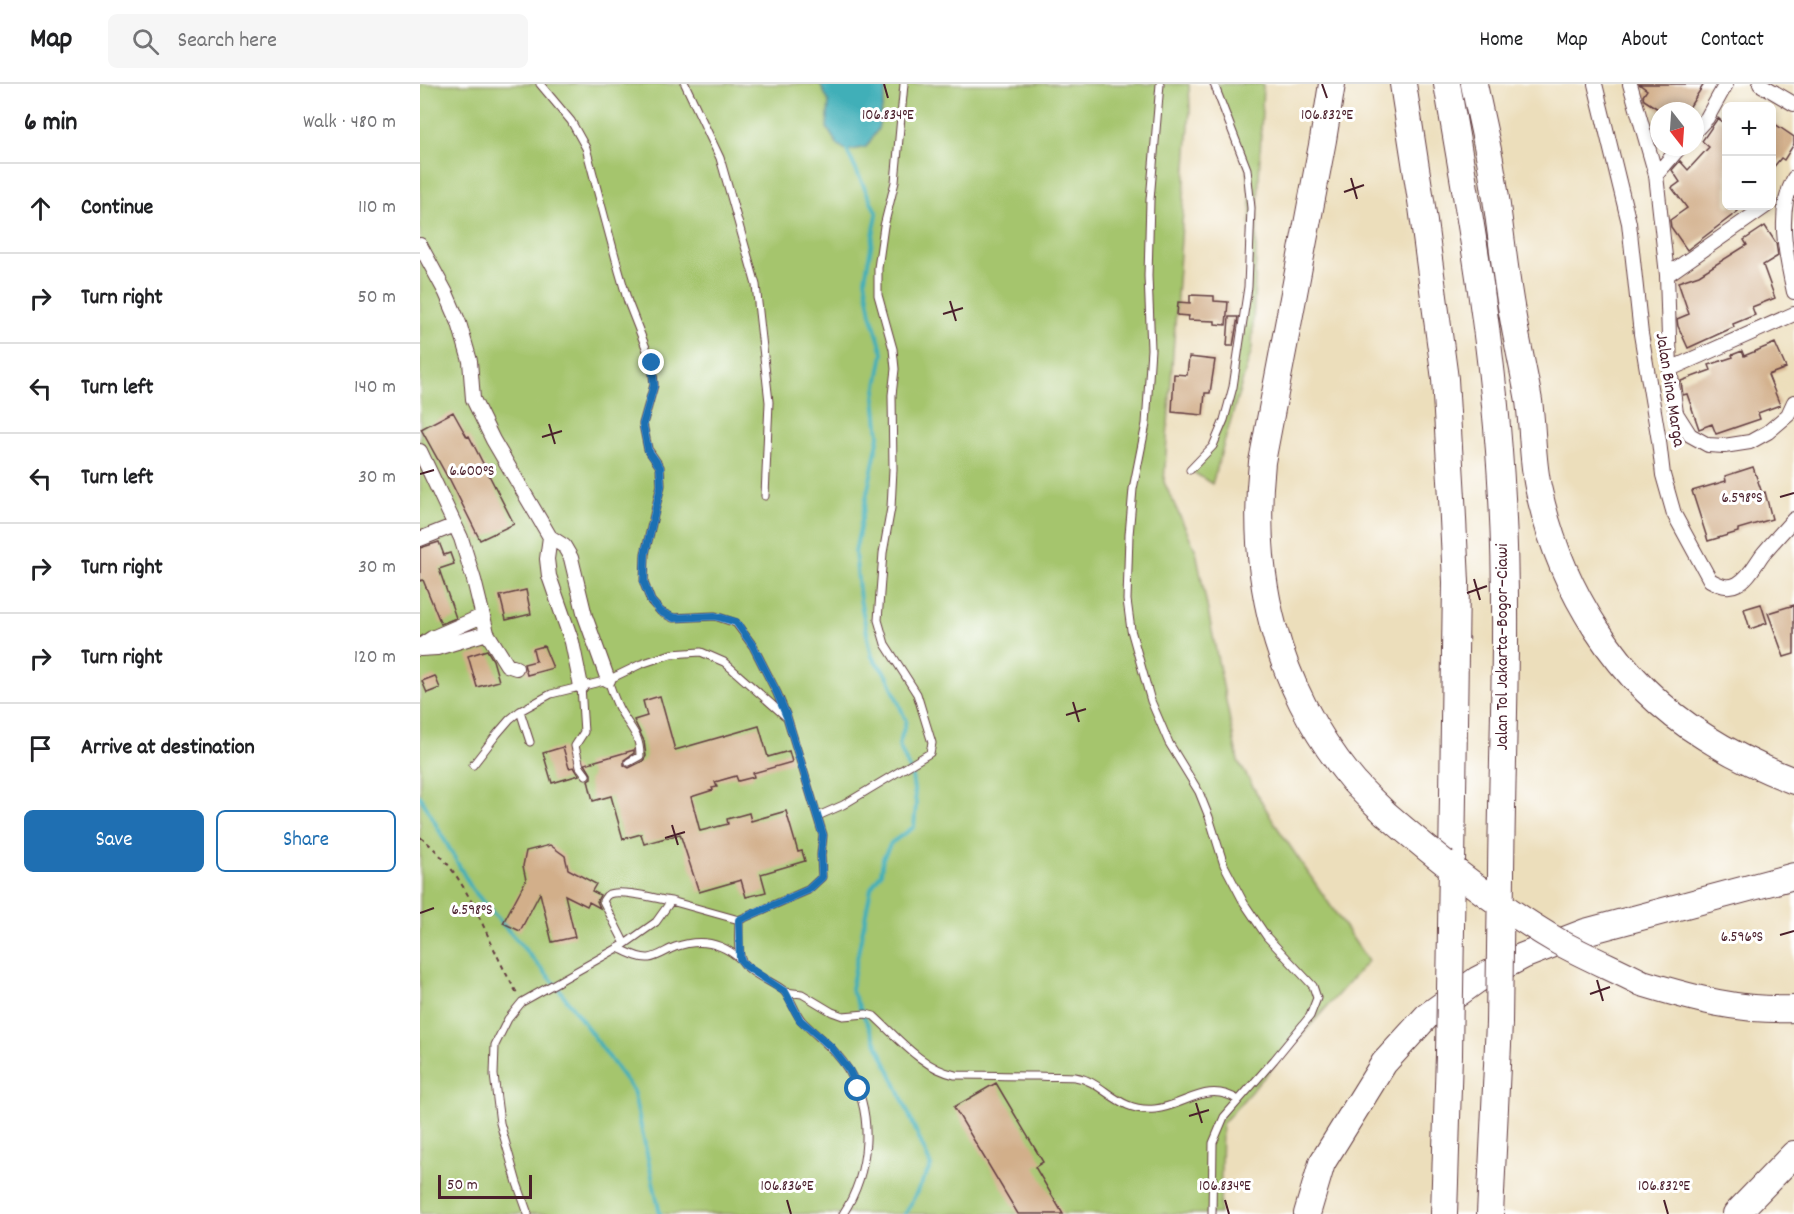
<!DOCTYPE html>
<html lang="en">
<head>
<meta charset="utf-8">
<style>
	body { margin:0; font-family:Dekko,sans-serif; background:#f6f6f6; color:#202124 }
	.controls { position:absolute; right:18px; top:18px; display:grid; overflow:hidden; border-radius:9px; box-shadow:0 3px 9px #0003 }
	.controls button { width:54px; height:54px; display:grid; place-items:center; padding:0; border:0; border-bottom:2px solid #e0e0e0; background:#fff; color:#202124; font:30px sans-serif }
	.compass { position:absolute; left:1230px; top:18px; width:54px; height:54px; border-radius:50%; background:#fff; box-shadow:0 3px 9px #0003; rotate:163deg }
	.scale { position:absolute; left:18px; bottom:15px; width:94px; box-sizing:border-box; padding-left:6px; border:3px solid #4a1f2b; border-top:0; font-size:16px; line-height:21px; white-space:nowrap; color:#4a1f2b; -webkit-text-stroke:4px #fff; paint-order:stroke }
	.stop { position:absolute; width:18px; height:18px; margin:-14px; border:4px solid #1f6fb2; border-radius:50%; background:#fff }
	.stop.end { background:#1f6fb2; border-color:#fff; box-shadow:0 2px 6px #0008 }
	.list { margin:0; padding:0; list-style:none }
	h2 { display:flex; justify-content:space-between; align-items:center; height:78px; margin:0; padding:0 24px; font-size:26px }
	h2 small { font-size:20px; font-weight:400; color:#757577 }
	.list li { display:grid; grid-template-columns:39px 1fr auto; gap:18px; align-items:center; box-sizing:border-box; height:90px; padding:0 24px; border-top:2px solid #e0e0e0 }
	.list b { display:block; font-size:22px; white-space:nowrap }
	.list em { font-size:20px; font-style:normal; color:#757577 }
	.actions { display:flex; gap:12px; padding:18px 24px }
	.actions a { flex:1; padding:14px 0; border:2px solid #1f6fb2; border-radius:9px; text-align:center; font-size:21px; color:#1f6fb2 }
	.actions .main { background:#1f6fb2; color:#fff }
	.icon { flex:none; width:33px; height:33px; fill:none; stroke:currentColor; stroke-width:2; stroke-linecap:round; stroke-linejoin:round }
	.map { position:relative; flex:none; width:1374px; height:1130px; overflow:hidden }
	header { display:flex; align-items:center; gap:36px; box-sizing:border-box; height:84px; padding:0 30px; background:#fff; border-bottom:2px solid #e0e0e0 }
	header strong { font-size:28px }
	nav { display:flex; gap:33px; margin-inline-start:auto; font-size:21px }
	.search { width:420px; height:54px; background:#f6f6f6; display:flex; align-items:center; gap:15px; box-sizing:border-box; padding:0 21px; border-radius:9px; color:#757577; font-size:22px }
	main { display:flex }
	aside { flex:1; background:#fff }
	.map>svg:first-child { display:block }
	.green { fill:#a5c56d; stroke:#78724c; stroke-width:1.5 }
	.water { fill:#3fafb8; stroke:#446772; stroke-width:1.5 }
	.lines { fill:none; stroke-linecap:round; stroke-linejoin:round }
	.stream { stroke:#3fafb8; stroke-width:4 }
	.building { fill:#d2af8a }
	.lane-casing { stroke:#623c41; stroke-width:9 }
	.street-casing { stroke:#623c41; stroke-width:16 }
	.highway-casing { stroke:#623c41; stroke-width:28 }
	.path { stroke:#623c41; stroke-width:2; stroke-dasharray:4.5 4.5; stroke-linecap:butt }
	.lane { stroke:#fff; stroke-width:7 }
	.street { stroke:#fff; stroke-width:14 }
	.highway { stroke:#fff; stroke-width:26 }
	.highway-bridge-casing { stroke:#623c41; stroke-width:28; stroke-linecap:butt }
	.highway-bridge { stroke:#fff; stroke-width:26 }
	.route { stroke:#1f6fb2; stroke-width:8 }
	.ticks { fill:none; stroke:#4a1f2b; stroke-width:2 }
	.labels { text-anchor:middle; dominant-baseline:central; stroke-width:6; stroke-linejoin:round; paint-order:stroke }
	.street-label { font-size:18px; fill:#4a1f2b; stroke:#fff }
	.ticks-label { font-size:15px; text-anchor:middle; fill:#4a1f2b; stroke:#fff; stroke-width:6; stroke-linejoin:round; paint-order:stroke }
</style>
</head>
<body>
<header>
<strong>Map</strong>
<div class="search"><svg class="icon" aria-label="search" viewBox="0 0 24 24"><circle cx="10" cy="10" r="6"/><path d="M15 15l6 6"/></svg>Search here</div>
<nav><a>Home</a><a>Map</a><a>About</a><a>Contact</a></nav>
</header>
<main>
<aside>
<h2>6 min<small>Walk · 480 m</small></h2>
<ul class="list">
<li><svg class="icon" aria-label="ahead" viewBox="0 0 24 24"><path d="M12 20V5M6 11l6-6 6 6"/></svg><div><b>Continue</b></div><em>110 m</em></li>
<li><svg class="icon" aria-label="right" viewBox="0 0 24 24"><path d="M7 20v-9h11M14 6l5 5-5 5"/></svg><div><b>Turn right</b></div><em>50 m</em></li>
<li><svg class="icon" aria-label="left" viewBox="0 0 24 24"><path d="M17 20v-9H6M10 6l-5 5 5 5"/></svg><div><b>Turn left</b></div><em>140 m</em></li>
<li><svg class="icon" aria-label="left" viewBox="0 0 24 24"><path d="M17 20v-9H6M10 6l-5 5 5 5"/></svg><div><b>Turn left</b></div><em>30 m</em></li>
<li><svg class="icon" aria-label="right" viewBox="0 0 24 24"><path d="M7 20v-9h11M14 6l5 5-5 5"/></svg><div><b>Turn right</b></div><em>30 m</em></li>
<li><svg class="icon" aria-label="right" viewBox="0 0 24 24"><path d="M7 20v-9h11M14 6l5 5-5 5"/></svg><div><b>Turn right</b></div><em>120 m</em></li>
<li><svg class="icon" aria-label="arrive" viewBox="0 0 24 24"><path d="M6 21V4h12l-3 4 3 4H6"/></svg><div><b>Arrive at destination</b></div></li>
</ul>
<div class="actions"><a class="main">Save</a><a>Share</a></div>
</aside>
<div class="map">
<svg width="1374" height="1130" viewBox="0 0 1374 1130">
	<rect width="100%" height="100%" fill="#fff"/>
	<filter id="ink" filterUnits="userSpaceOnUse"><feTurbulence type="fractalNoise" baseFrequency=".0167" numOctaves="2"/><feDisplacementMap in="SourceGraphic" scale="12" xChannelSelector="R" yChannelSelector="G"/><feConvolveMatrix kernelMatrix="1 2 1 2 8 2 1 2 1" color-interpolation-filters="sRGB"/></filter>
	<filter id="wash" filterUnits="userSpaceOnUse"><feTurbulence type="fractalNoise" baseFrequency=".008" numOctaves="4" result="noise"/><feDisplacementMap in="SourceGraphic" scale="24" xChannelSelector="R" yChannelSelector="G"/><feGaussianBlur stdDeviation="1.35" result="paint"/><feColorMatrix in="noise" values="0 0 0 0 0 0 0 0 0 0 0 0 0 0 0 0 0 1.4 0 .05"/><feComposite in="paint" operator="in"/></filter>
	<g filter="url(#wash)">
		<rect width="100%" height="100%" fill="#ecdebb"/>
		<path class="green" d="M0 0H769L770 26 744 398 776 467 818 677 853 737 948 877 802 1040 800 1130H0Z
			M794 0H843L832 265 792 400 770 386 784 372 804 336 828 203 831 122 827 85Z"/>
		<path class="water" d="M400 0H467L458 45 446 63 427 67 417 60 407 44 409 18Z"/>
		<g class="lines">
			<path class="stream" d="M427 67 457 130 445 195 451 230 463 269 455 313 459 352 435 468 440 515 452 573 468 593 486 637 479 661 492 692 496 720 494 743 471 759 463 774 461 789 451 804 431 905 474 996 511 1082 485 1130
				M0 712 52 805 136 901 213 1006 240 1130"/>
		</g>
		<g id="blocks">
			<path class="building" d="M1219 0H1284L1267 27H1241L1224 16 1223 12 1227 6Z
				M1298 34 1306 41V122H1314L1318 127 1267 166 1251 143 1250 136 1267 124 1252 104 1260 98 1252 86 1260 77 1268 86 1289 63 1282 57Z
				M1352 38 1374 53V60L1364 76 1361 74 1352 85Z
				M1345 142 1356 159 1358 172 1343 181 1355 214 1332 223 1335 231 1313 240 1314 243 1268 264 1258 242 1257 235 1269 230 1258 198 1279 191 1327 161 1324 156Z
				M770 211 794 212V217L808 218 806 241 795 240V237L768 236 769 232 757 231 758 218 770 219Z
				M809 233H818L813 262H807Z
				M1355 259 1366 284 1348 291 1360 321 1338 329 1340 335 1296 350 1292 340 1279 345 1267 310 1263 311 1261 297 1291 286 1289 281 1313 273 1312 271 1322 267 1324 272Z
				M769 273 795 276 790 309H785L783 331 752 328 754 290 767 291Z
				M33 328 47 353 49 352 94 440 60 456 29 394H28L1 345Z
				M1333 383 1342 409 1345 408 1352 435 1318 445V448L1288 457 1272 407 1306 397 1305 392Z
				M19 458 24 471 30 469 34 480 19 485 36 534 21 540 3 496 0 497V464Z
				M106 506 111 530 86 536 80 512Z
				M1341 520 1347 539 1330 545 1324 525Z
				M1374 521V570L1364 573 1348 529Z
				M124 562 133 584 107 591 104 580 116 577 113 565Z
				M67 566 73 576 79 597 57 603 48 572Z
				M15 592 20 604 7 609 2 597Z
				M240 612 255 666 339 642 348 673 369 667 372 678 333 689 334 693 318 697 316 692 295 698 297 703 292 704 293 706 271 713 280 747 308 740 307 735 329 729 331 737 366 727 378 768 382 767 385 777 341 790 346 808 326 813 321 796 279 808 260 750 224 760 221 750 203 755 191 712 173 717 168 696 171 694V690L165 680 214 666V669L204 676V681L209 684 223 677 226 672 224 657 214 636 227 632 223 617Z
				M143 663 149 684 154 683 159 691 132 699 123 669Z
				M130 761 145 772 148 785 176 800 172 807 180 811 177 817 180 824 169 818 167 822 145 811 155 853 132 858 120 809 100 847 83 839 106 796 103 782 106 767Z
				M576 999 623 1078 615 1083 643 1130H598L534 1023Z"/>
		</g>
	</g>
	<g filter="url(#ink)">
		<use href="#blocks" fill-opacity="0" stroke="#623c41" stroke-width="1.5"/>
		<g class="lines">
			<defs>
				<path id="lane" d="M120 0 151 37 166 64 199 187 208 218 232 279 234 301 223 340 228 365 240 383 241 401 225 470 224 499 231 517 241 528 253 534 295 532 316 539 333 562 357 609 367 633 403 751 401 771 402 793 388 806 319 836
					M265 0 300 74 336 201 349 318 345 412
					M740 0 730 116 728 192 731 265 726 340 713 405 709 451 707 516 711 546 731 617 749 659 779 708 789 733 804 781 824 819 847 853 893 902 897 914 890 932 854 976 804 1033 793 1059 792 1130
					M770 386 793 362 804 336 813 303 828 203 831 124 827 85 794 0
					M188 596C192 607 195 618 201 628 211 645 220 651 220 672L209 678
					M161 602 164 648 155 662 160 683 166 691
					M100 627 110 658
					M53 681 77 650 90 635 100 627 131 610 188 596 221 580 251 570 281 568 304 578 365 632
					M398 732 423 721 510 669 512 659 497 610 465 560 458 536 463 469 471 424 473 385 472 311 475 285 473 265 458 211V184L464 142 475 98 484 0
					M205 860 183 817C185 814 185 812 189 810 201 805 238 815 251 817
					M198 864C207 868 219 875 229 874 238 873 247 866 255 863 280 854 301 858 320 875
					M365 908 382 910 412 928 423 932 446 930 454 932C478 954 502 984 535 991 562 991 590 992 618 992 630 993 643 992 655 993 684 997 697 1029 735 1025 765 1022 787 996 818 1016
					M108 1130 97 1099 80 1039 74 991 75 961 88 935 102 918 205 860 236 838 251 817 319 836C319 846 317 870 322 877 330 890 351 897 363 906 371 913 374 928 382 937 398 954 417 966 429 987 455 1030 450 1088 423 1130"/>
				<path id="street" d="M1175 0 1209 139 1221 250 1239 357 1243 391 1254 430 1290 496C1299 501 1308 505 1317 500 1328 495 1335 481 1342 471 1352 459 1363 447 1374 435
					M1210 0 1236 91 1247 191 1250 285 1256 329 1270 351 1288 361 1304 362 1330 358 1348 348 1368 331 1374 318
					M1340 0 1374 20
					M1275 47 1287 34 1306 0
					M1236 91 1260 63
					M1374 94C1356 128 1366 172 1374 208
					M0 161 26 209 39 239 50 277 53 315 73 356 130 453 127 475 129 492 152 558 161 602
					M1247 191 1346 122
					M1250 285 1374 230
					M0 367 41 454 54 496 67 549 87 581 96 584
					M130 453 144 462 151 474 165 532 188 596
					M0 455 35 441
					M0 562 12 554 62 532
					M0 565 17 564 67 549"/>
				<path id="highway" d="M912 0 903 56 842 378C830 493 856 602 930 693 940 706 953 717 965 729
					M983 0 1002 123 1025 295 1032 414 1036 498 1032 781
					M1027 0C1051 137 1075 274 1082 414 1089 539 1082 665 1081 790
					M1054 0C1059 25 1065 50 1070 76 1079 126 1083 178 1092 228 1097 258 1104 288 1109 317 1113 346 1112 375 1118 403 1139 503 1197 599 1285 653 1313 671 1343 685 1374 697
					M1222 899C1275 915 1318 927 1374 925
					M887 1130 902 1079 964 979 1007 932 1057 896 1103 872 1165 848 1374 792
					M1024 1130 1029 970
					M1070 1130 1079 939
					M1316 1130 1374 1070"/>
			</defs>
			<use href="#lane" class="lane-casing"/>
			<use href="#street" class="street-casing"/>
			<use href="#highway" class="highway-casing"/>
			<path class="path" d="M0 753C51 791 65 857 97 909"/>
			<use href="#lane" class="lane"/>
			<use href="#street" class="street"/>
			<use href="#highway" class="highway"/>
			<defs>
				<path id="highway-bridge" d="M965 729C1019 776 1077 822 1139 858 1166 873 1195 885 1222 899
					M1079 939 1081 790
					M1029 970 1032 781"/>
			</defs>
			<use href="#highway-bridge" class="highway-bridge-casing"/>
			<use href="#highway-bridge" class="highway-bridge"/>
		</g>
	</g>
	<g class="lines" filter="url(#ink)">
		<path class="route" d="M232 279 234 301 223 340 228 366 240 383 241 402 225 470 224 499 231 517 241 528 254 534 295 532 316 538 333 562 357 609 367 633 403 751 401 771 402 793 388 806 319 836 320 875 326 882 365 908 380 936 411 963 429 986 438 1005"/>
	</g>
	<path class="ticks" d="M464 0 468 14M902 0 907 14M931 94 937 115M924 108 944 101M530 217 536 237M523 230 543 224M129 340 135 360M122 353 142 347M0 390 14 386M1360 413 1374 409M1054 495 1060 516M1047 509 1067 502M653 618 659 638M646 631 666 625M252 741 258 761M245 754 265 748M0 829 14 824M1360 851 1374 847M1177 896 1183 917M1170 910 1190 903M776 1019 782 1039M769 1032 789 1026M367 1116 371 1130M805 1116 809 1130M1244 1116 1248 1130"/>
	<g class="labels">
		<g class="street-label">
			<text transform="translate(1249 306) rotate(81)">Jalan Bina Marga</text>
			<text transform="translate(1083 563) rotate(-90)">Jalan Tol Jakarta–Bogor–Ciawi</text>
		</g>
	</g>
	<g class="ticks-label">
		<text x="468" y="35">106.834°E</text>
		<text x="907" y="35">106.832°E</text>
		<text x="52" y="391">6.600°S</text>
		<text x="1322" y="418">6.598°S</text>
		<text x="52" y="830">6.598°S</text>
		<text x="1322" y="857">6.596°S</text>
		<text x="367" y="1106">106.836°E</text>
		<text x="805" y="1106">106.834°E</text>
		<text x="1244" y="1106">106.832°E</text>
	</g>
</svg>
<div class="controls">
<button>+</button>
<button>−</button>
</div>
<svg class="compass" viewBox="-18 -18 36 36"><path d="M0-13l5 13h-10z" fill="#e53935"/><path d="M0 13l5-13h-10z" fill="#757577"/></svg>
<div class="scale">50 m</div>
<div class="stop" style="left:438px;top:1005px"></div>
<div class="stop end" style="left:232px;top:279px"></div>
</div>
</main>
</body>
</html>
